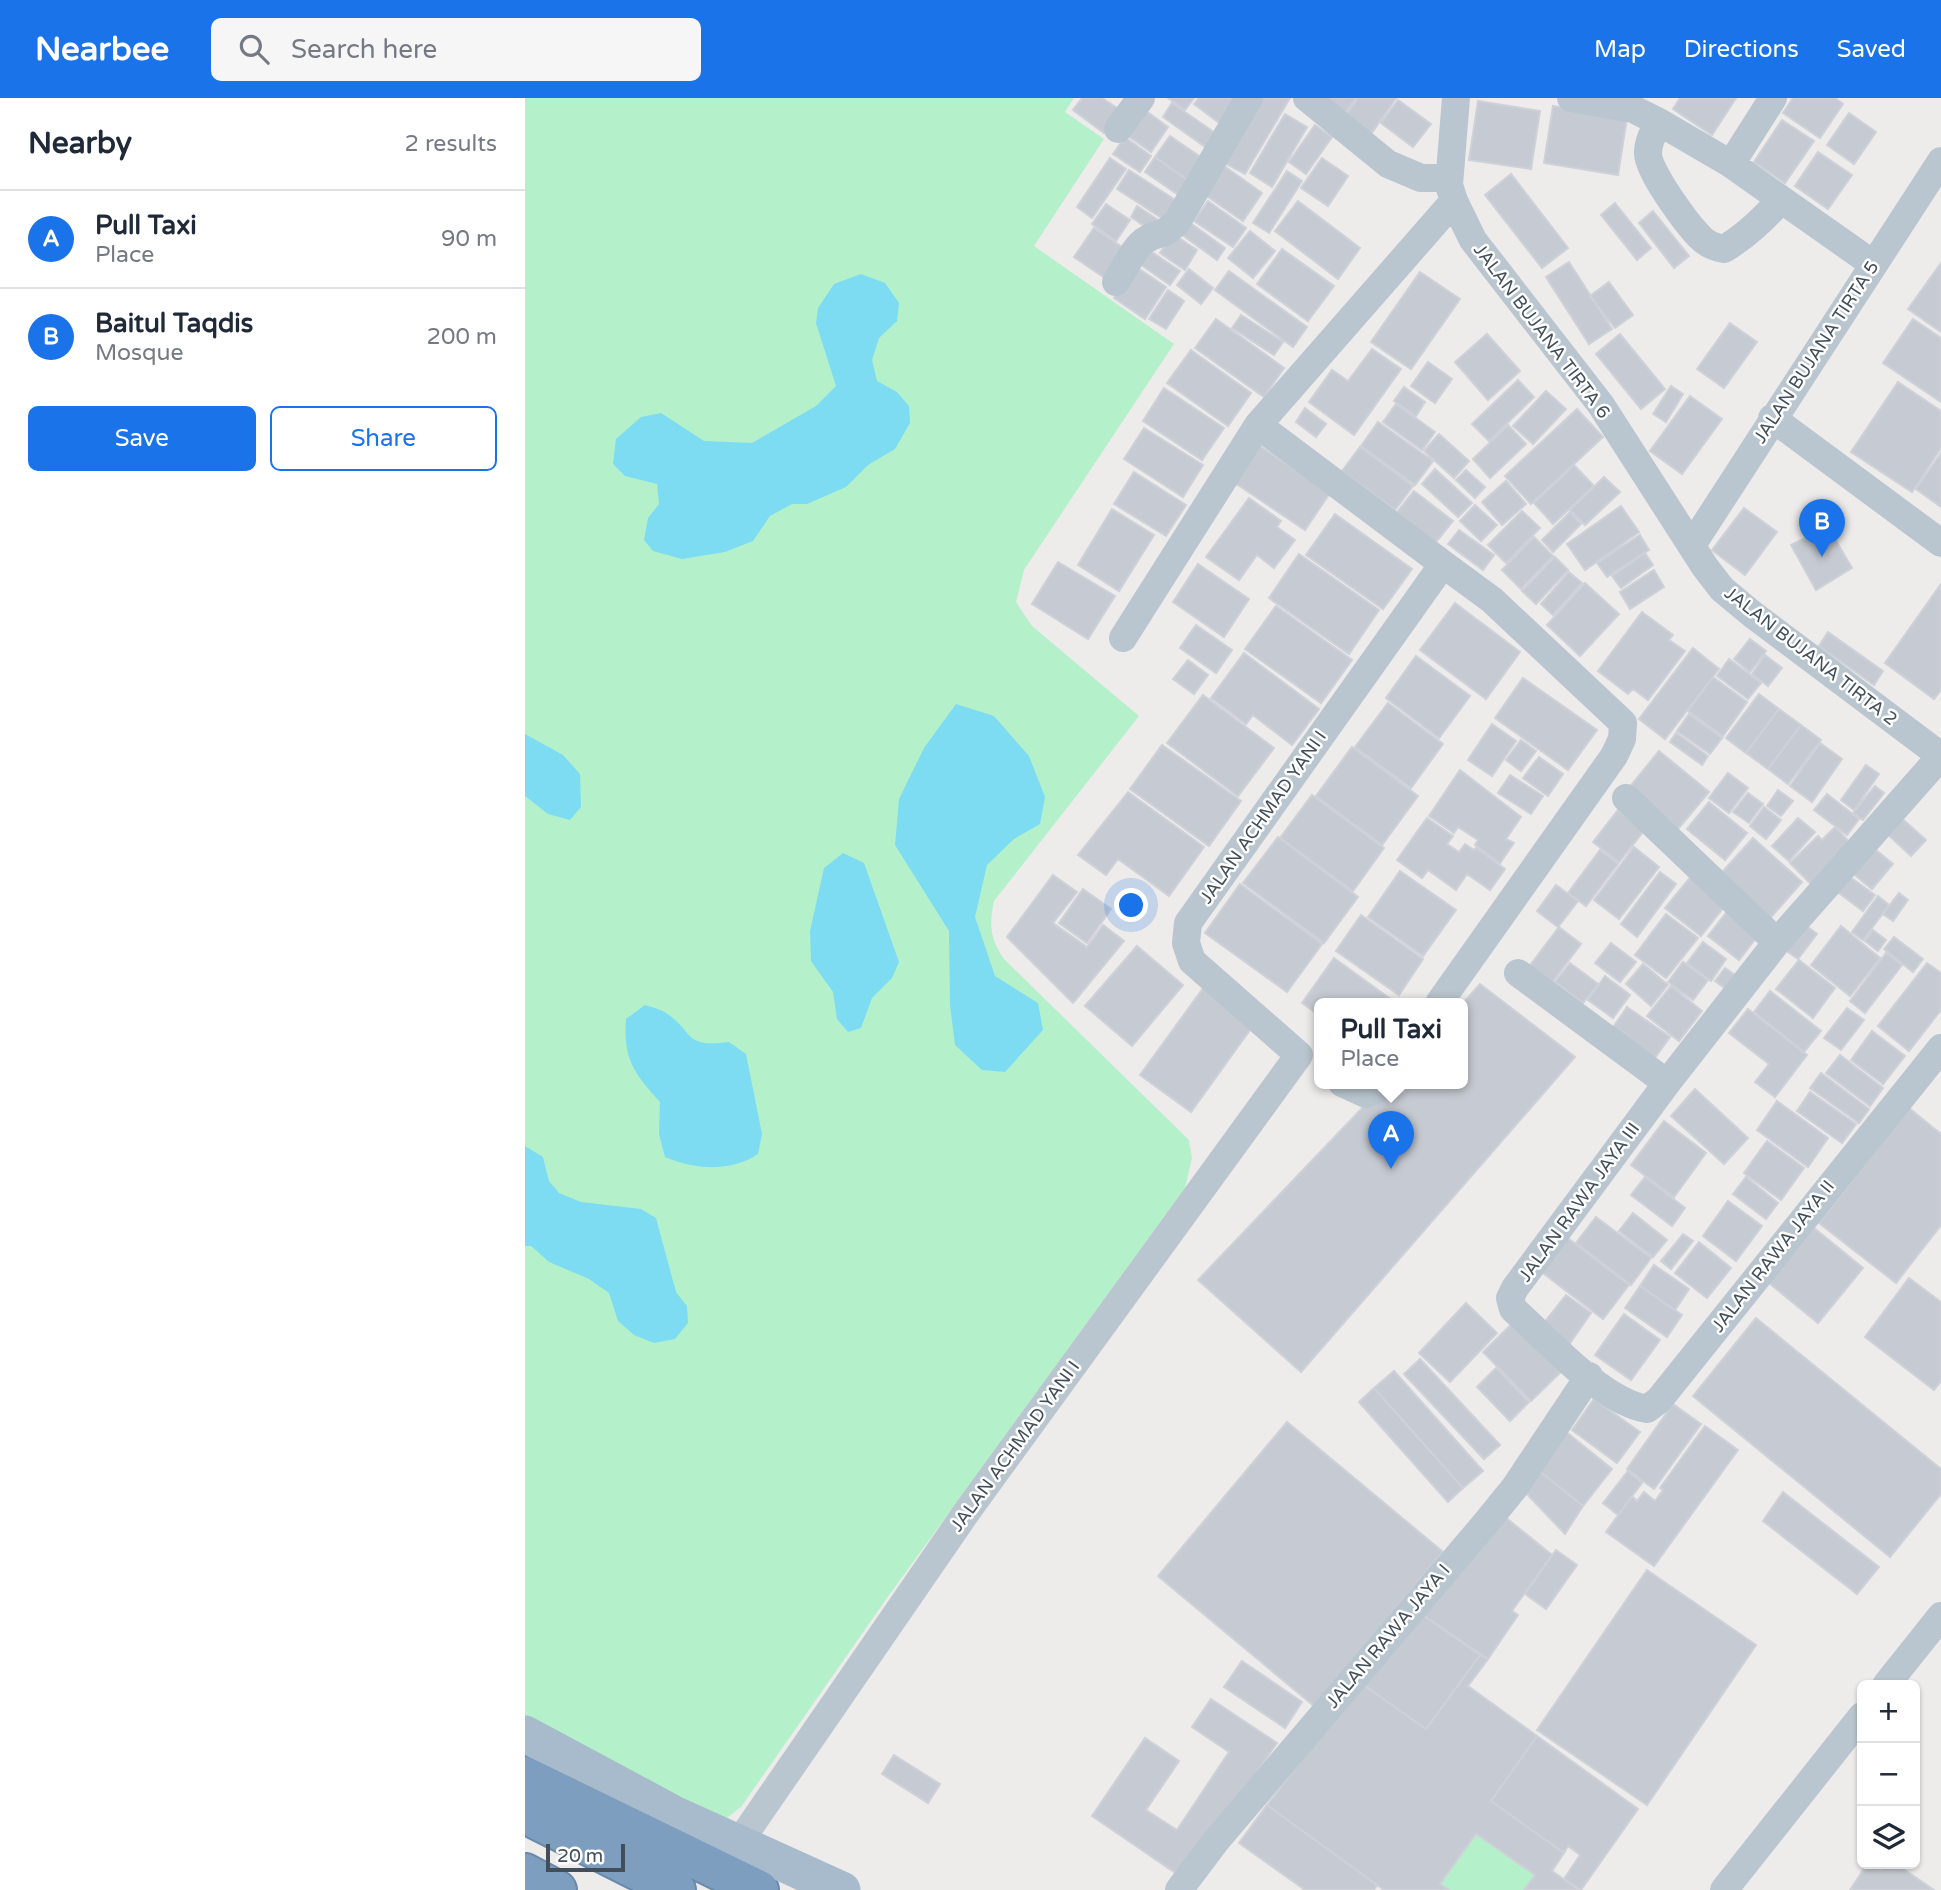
<!DOCTYPE html>
<html lang="en">
<head>
<meta charset="utf-8">
<style>
	body { margin:0; font-family:"Varela Round",sans-serif; background:#f6f6f7; color:#1f2937 }
	.controls { position:absolute; right:21px; bottom:21px; display:grid; overflow:hidden; border-radius:10px; box-shadow:0 2px 5px #0004 }
	.controls button { width:63px; height:63px; display:grid; place-items:center; padding:0; border:0; border-bottom:2px solid #e0e1e3; background:#fff; color:#1f2937; font:35px sans-serif }
	.scale { position:absolute; left:21px; bottom:18px; width:79px; box-sizing:border-box; padding-left:7px; border:4px solid #424f5a; border-top:0; font-size:19px; line-height:24px; white-space:nowrap; color:#424f5a; -webkit-text-stroke:5px #fff; paint-order:stroke }
	.you { position:absolute; left:607px; top:808px; width:24px; height:24px; margin:-18px; border:5px solid #fff; border-radius:50%; background:#1a73e8; box-shadow:0 0 0 10px #1a73e833 }
	.badge { display:grid; place-items:center; width:46px; height:46px; border-radius:50%; background:#1a73e8; color:#fff; font-size:23px; font-weight:700 }
	.pin { position:absolute; translate:-50% -58px; filter:drop-shadow(0 2px 4px #0008) }
	.pin::after { content:''; position:absolute; top:37px; width:24px; height:21px; background:inherit; clip-path:polygon(0 0,100% 0,50% 100%) }
	.popup { position:absolute; left:789px; top:900px; width:154px; height:91px; box-sizing:border-box; display:grid; place-content:center; border-radius:10px; background:#fff; filter:drop-shadow(0 2px 5px #0005); font-size:23px; white-space:nowrap; color:#747a83 }
	.popup b { font-size:26px; color:#1f2937 }
	.popup::after { content:''; position:absolute; left:50%; top:100%; margin-left:-14px; border:14px solid transparent; border-top-color:#fff }
	.list { margin:0; padding:0; list-style:none }
	h2 { display:flex; justify-content:space-between; align-items:center; height:91px; margin:0; padding:0 28px; font-size:30px }
	h2 small { font-size:23px; font-weight:400; color:#747a83 }
	.list li { display:grid; grid-template-columns:46px 1fr auto; gap:21px; align-items:center; box-sizing:border-box; height:98px; padding:0 28px; border-top:2px solid #e0e1e3 }
	.list b { display:block; font-size:26px; white-space:nowrap }
	.list p { margin:0; font-size:23px; white-space:nowrap; color:#747a83 }
	.list em { font-size:23px; font-style:normal; color:#747a83 }
	.actions { display:flex; gap:14px; padding:21px 28px }
	.actions a { flex:1; padding:16px 0; border:2px solid #1a73e8; border-radius:10px; text-align:center; font-size:24px; color:#1a73e8 }
	.actions .main { background:#1a73e8; color:#fff }
	.icon { flex:none; width:38px; height:38px; fill:none; stroke:currentColor; stroke-width:2; stroke-linecap:round; stroke-linejoin:round }
	.map { position:relative; flex:none; width:1416px; height:1792px; overflow:hidden }
	header { display:flex; align-items:center; gap:42px; box-sizing:border-box; height:98px; padding:0 35px; background:#1a73e8; color:#fff }
	header strong { font-size:33px }
	nav { display:flex; gap:38px; margin-inline-start:auto; font-size:24px }
	.search { width:490px; height:63px; background:#f6f6f7; display:flex; align-items:center; gap:18px; box-sizing:border-box; padding:0 24px; border-radius:10px; color:#747a83; font-size:26px }
	main { display:flex }
	aside { flex:1; background:#fff }
	.map>svg:first-child { display:block }
	.green { fill:#b4f1cb }
	.water { fill:#7ddbf2 }
	.building { fill:#c6cad2; stroke:#ced1d8; stroke-width:2 }
	.lines { fill:none; stroke-linecap:round; stroke-linejoin:round }
	.highway-casing { stroke:#6989ab; stroke-width:42 }
	.minor { stroke:#bac6cf; stroke-width:28 }
	.major { stroke:#a8bbcd; stroke-width:37 }
	.highway { stroke:#7e9ebf; stroke-width:38 }
	.labels { text-anchor:middle; dominant-baseline:central; stroke-width:5; stroke-linejoin:round; paint-order:stroke }
	.street-label { font-size:18px; fill:#424f5a; stroke:#fff }
</style>
</head>
<body>
<header>
<strong>Nearbee</strong>
<div class="search"><svg class="icon" aria-label="search" viewBox="0 0 24 24"><circle cx="10" cy="10" r="6"/><path d="M15 15l6 6"/></svg>Search here</div>
<nav><a>Map</a><a>Directions</a><a>Saved</a></nav>
</header>
<main>
<aside>
<h2>Nearby<small>2 results</small></h2>
<ul class="list">
<li><span class="badge">A</span><div><b>Pull Taxi</b><p>Place</p></div><em>90 m</em></li>
<li><span class="badge">B</span><div><b>Baitul Taqdis</b><p>Mosque</p></div><em>200 m</em></li>
</ul>
<div class="actions"><a class="main">Save</a><a>Share</a></div>
</aside>
<div class="map">
<svg width="1416" height="1792" viewBox="0 0 1416 1792">
	<rect width="100%" height="100%" fill="#eeebeb"/>
	<path class="green" d="M0 0H549L540 14 579 41 509 148 649 246 499 472 491 504 507 528 614 618 469 803C464 827 465 841 479 861L664 1042 667 1060 660 1090 362 1500 216 1709 198 1723 0 1625Z
		M951 1736 1010 1777 999 1792H924L915 1786Z"/>
	<path class="water" d="M336 176 360 185 374 205 372 223 354 240 347 262 352 283 372 294 384 308 385 325 370 351 343 367 321 389 282 406H267L245 418 228 443 200 454 157 461 128 453 119 442 123 420 134 406 132 386 100 378 88 366 91 341 116 319 136 315 179 343 227 345 291 308 311 288 291 225 293 210 309 186Z
		M431 606 469 618 504 658 520 699 515 726 489 741 462 767 450 819 470 878 513 905 518 932 480 974 457 972 430 947 425 907 424 833 370 747 374 701 399 650Z
		M0 636 38 657 55 676 56 709 45 722 23 716 0 698Z
		M318 755 339 765 374 864 367 880 347 900 336 930 323 934 312 921 308 894 286 863 285 833 299 770Z
		M120 907C126 909 135 911 141 915 170 934 157 950 204 944L221 956 237 1036 233 1056C206 1074 170 1072 140 1059L134 1036 135 1004C109 975 98 961 101 921Z
		M0 1048 18 1059 24 1083 34 1095 56 1104 116 1111 131 1120 151 1194 162 1208 163 1225 150 1241 129 1245 109 1237 93 1223 84 1195 64 1181 24 1164 6 1148H0Z"/>
	<path class="building" d="M557 0H577L595 12 579 35 548 12Z
		M643 0H669L660 12Z
		M674 0H711L697 27 669 6Z
		M730 0H765L720 76 694 62Z
		M801 0H831L820 15Z
		M833 0H871L844 39 818 21Z
		M1155 0H1211L1187 37 1148 11Z
		M1268 0H1310L1318 6 1295 40 1258 15Z
		M873 2 906 26 888 49 856 25Z
		M953 3 1015 13 1006 71 944 62Z
		M647 5 696 39 686 53 638 19Z
		M1028 8 1102 20 1093 77 1019 65Z
		M617 10 643 29 626 54 599 35Z
		M1324 15 1351 34 1329 66 1302 47Z
		M760 16 782 29 747 89 725 75Z
		M1257 22 1289 43 1260 85 1229 64Z
		M790 27 807 39 781 76 764 64Z
		M645 38 683 64 668 86 630 59Z
		M600 39 626 58 615 74 588 56Z
		M1293 54 1327 77 1303 111 1270 88Z
		M630 59 668 86 658 100 620 74Z
		M585 60 601 71 567 120 552 109Z
		M797 60 823 78 803 108 776 90Z
		M695 65 737 95 718 123 676 94Z
		M604 72 658 107 646 126 592 91Z
		M762 73 777 83 744 135 728 125Z
		M986 76 1043 150 1017 170 960 97Z
		M683 103 721 130 708 149 669 123Z
		M773 103 835 150 813 181 750 133Z
		M1090 105 1126 150 1112 162 1076 117Z
		M581 106 605 122 591 143 567 126Z
		M612 108 641 127 634 138 606 119Z
		M1128 113 1164 158 1149 170 1114 125Z
		M664 124 700 150 692 162 656 136Z
		M569 130 600 151 580 180 549 159Z
		M725 133 750 153 728 180 703 160Z
		M648 136 672 152 660 172 635 155Z
		M621 150 655 173 645 187 612 164Z
		M757 151 809 188 783 223 732 186Z
		M1044 164 1087 231 1064 246 1021 179Z
		M1416 165V234L1383 211Z
		M610 168 641 189 620 221 589 200Z
		M664 171 688 190 676 206 652 187Z
		M704 173 782 229 768 249 690 192Z
		M895 174 935 201 886 271 846 244Z
		M1084 184 1108 217 1090 230 1065 198Z
		M643 192 659 203 641 231 624 221Z
		M716 217 758 244 749 257 707 230Z
		M691 221 759 270 739 299 670 250Z
		M1388 221 1416 240V304L1358 265Z
		M1205 225 1232 244 1199 290 1172 271Z
		M962 236 995 273 963 302 930 264Z
		M1095 236 1140 291 1116 311 1071 256Z
		M847 251 876 271 829 337 784 304 807 272 823 283Z
		M666 252 726 295 703 328 642 285Z
		M903 264 927 281 910 305 886 288Z
		M993 282 1009 299 964 343 947 326Z
		M1373 284 1416 313V350L1387 394 1326 354Z
		M1146 288 1158 296 1141 324 1128 316Z
		M879 289 900 304 891 318 869 303Z
		M639 290 699 330 677 362 618 323Z
		M1021 293 1041 311 1008 346 988 328Z
		M1165 298 1197 321 1157 376 1125 353Z
		M871 306 910 334 897 352 858 324Z
		M780 310 801 326 791 339 771 324Z
		M1052 311 1078 339 1006 406 980 378Z
		M853 324 908 363 890 387 836 348Z
		M983 327 1001 346 965 380 948 361Z
		M619 330 678 367 658 399 599 361Z
		M914 336 944 363 929 380 899 353Z
		M735 348 805 395 780 432 710 385Z
		M835 349 888 388 870 412 817 373Z
		M1416 355V409L1391 391Z
		M1049 367 1069 388 1028 426 1009 405Z
		M910 371 947 405 933 419 897 386Z
		M941 372 960 389 950 400 931 382Z
		M609 374 661 407 641 438 589 406Z
		M1079 379 1095 394 1060 427 1045 412Z
		M981 383 1001 406 977 427 957 404Z
		M889 393 928 423 907 449 868 419Z
		M724 400 756 423 752 429 770 442 749 470 732 457 714 482 681 459Z
		M950 407 972 427 956 443 935 423Z
		M1096 408 1114 434 1060 472 1042 446Z
		M1219 410 1252 434 1220 477 1187 452Z
		M587 411 629 437 594 493 553 467Z
		M997 413 1015 430 981 465 963 447Z
		M1045 414 1056 426 1028 454 1017 442Z
		M810 416 887 471 858 511 781 457Z
		M1303 429 1327 470 1291 492 1266 447Z
		M934 432 969 457 958 472 923 446Z
		M1115 437 1124 452 1082 479 1072 465Z
		M1009 439 1028 458 996 491 977 472Z
		M1120 455 1128 467 1096 490 1087 478Z
		M774 456 854 512 824 556 744 500Z
		M1030 459 1043 472 1011 506 997 493Z
		M533 464 590 498 563 541 507 506Z
		M673 466 724 501 699 539 648 504Z
		M1129 472 1139 489 1105 511 1095 494Z
		M1044 474 1057 485 1028 517 1016 506Z
		M1060 485 1094 516 1055 558 1022 527Z
		M1416 486V592L1409 601 1360 565Z
		M930 505 995 554 961 601 895 552Z
		M751 508 827 562 796 605 720 551Z
		M1117 514 1148 537 1144 542 1160 553 1123 602 1108 591 1103 596 1073 573Z
		M671 527 707 552 691 575 655 550Z
		M1303 534 1358 573 1349 587 1294 548Z
		M1225 541 1241 553 1225 574 1209 561Z
		M1168 550 1194 571 1140 641 1114 621Z
		M719 555 794 611 767 647 728 617 721 626 686 600Z
		M1240 557 1257 570 1243 588 1227 576Z
		M891 558 945 598 914 640 861 600Z
		M1204 561 1236 585 1223 601 1192 578Z
		M663 562 683 577 669 596 648 581Z
		M1188 579 1222 604 1198 638 1163 613Z
		M998 580 1072 632 1043 672 970 620Z
		M1234 596 1254 611 1221 655 1201 640Z
		M678 597 749 650 713 698 642 645Z
		M863 605 918 646 886 690 830 649Z
		M1254 611 1276 627 1243 671 1221 655Z
		M1164 616 1197 640 1185 656 1152 633Z
		M967 626 991 643 967 678 943 662Z
		M1276 627 1296 642 1263 686 1243 671Z
		M1151 635 1183 658 1177 667 1145 644Z
		M996 642 1011 653 996 673 981 662Z
		M1295 645 1317 661 1287 704 1265 688Z
		M637 647 716 703 684 748 605 691Z
		M827 649 893 698 857 747 791 698Z
		M1134 653 1184 694 1148 737 1098 697Z
		M1014 659 1038 676 1023 698 998 680Z
		M1341 667 1354 676 1329 712 1316 702Z
		M935 672 996 719 981 741 989 745 975 765 950 747 953 742 933 729 929 735 904 718Z
		M1203 675 1223 690 1204 715 1184 700Z
		M985 677 1018 698 1006 716 973 695Z
		M1350 688 1359 695 1338 722 1328 715Z
		M1253 692 1268 703 1256 718 1242 708Z
		M603 694 679 749 644 798 593 761 581 777 553 757Z
		M1223 695 1238 706 1224 725 1208 714Z
		M1302 696 1334 721 1322 737 1289 712Z
		M787 697 859 750 828 793 755 740Z
		M1184 704 1222 735 1200 762 1162 731Z
		M1239 709 1256 722 1241 741 1225 728Z
		M1093 712 1119 733 1094 764 1068 744Z
		M1372 716 1401 742 1386 758 1358 732Z
		M902 720 928 738 922 746 934 754 940 746 949 752 951 750 980 771 965 792 942 776 931 792 903 772 897 780 872 762Z
		M1273 720 1290 734 1264 763 1247 748Z
		M1310 729 1330 750 1288 788 1265 765 1293 738 1297 742Z
		M753 739 833 799 799 845 718 785Z
		M1228 740 1277 784 1240 826 1190 782Z
		M1346 748 1368 766 1347 791 1325 773Z
		M1109 749 1134 769 1094 821 1069 802Z
		M1075 752 1093 766 1061 808 1043 795Z
		M875 773 931 812 898 858 843 819Z
		M1135 774 1151 786 1112 839 1096 826Z
		M1168 776 1203 804 1176 838 1140 810Z
		M528 777 552 794 528 825 562 849 578 827 599 843 548 905 482 839Z
		M1322 777 1350 797 1338 813 1310 792Z
		M715 786 797 846 762 894 680 835Z
		M1031 787 1053 803 1033 829 1012 813Z
		M558 791 586 811 562 845 534 825Z
		M1374 795 1383 802 1368 823 1358 816Z
		M1353 798 1364 807 1338 842 1327 834Z
		M1204 811 1235 835 1214 862 1183 838Z
		M1141 816 1173 840 1141 880 1110 857Z
		M836 817 898 861 874 897 811 853Z
		M1279 826 1292 836 1273 861 1260 852Z
		M1316 828 1355 860 1325 898 1286 867Z
		M1034 829 1056 846 1025 887 1003 870Z
		M1348 832 1361 842 1353 853 1340 843Z
		M1369 839 1398 861 1388 874 1359 851Z
		M1178 844 1201 861 1186 883 1162 865Z
		M1086 845 1111 864 1095 884 1070 865Z
		M612 848 658 887 607 948 560 908Z
		M1361 855 1377 867 1340 915 1325 903Z
		M809 860 867 902 865 905H794V917L777 905Z
		M1274 862 1310 890 1288 920 1251 891Z
		M1158 864 1183 882 1168 902 1143 884Z
		M1045 865 1073 886 1058 905 1030 884Z
		M1402 865 1416 875V912L1384 953 1353 928Z
		M1118 866 1143 887 1126 908 1101 886Z
		M1200 870 1216 881 1205 894 1190 883Z
		M1080 878 1105 897 1088 920 1063 902Z
		M955 886 1050 959 776 1274 673 1182 861 985H938V905Z
		M1146 888 1177 913 1154 943 1122 918Z
		M679 889 730 925 666 1014 615 977Z
		M1245 893 1296 933 1279 954 1229 914Z
		M1102 909 1145 939 1124 968 1082 938Z
		M1322 910 1339 922 1316 952 1299 940Z
		M1223 911 1282 957 1250 999 1230 984 1244 966 1204 935Z
		M1347 933 1380 958 1358 986 1326 962Z
		M1315 957 1358 990 1345 1008 1301 975Z
		M1296 975 1344 1011 1334 1025 1285 990Z
		M1170 991 1223 1040 1199 1066 1146 1018Z
		M1285 994 1331 1026 1317 1045 1272 1013Z
		M1252 1003 1303 1040 1283 1069 1232 1032Z
		M1384 1010 1416 1036V1127L1371 1185 1294 1125Z
		M1139 1023 1181 1055 1149 1099 1106 1067Z
		M1242 1043 1279 1070 1256 1102 1219 1075Z
		M1120 1079 1160 1110 1147 1128 1106 1097Z
		M1221 1079 1253 1105 1241 1121 1208 1096Z
		M1203 1103 1237 1128 1211 1163 1178 1138Z
		M1108 1115 1142 1142 1128 1159 1094 1133Z
		M1071 1119 1126 1160 1106 1187 1051 1145Z
		M1289 1130 1338 1170 1293 1225 1244 1185Z
		M1158 1136 1168 1143 1146 1171 1136 1163Z
		M1040 1138 1104 1187 1078 1221 1014 1172Z
		M1174 1144 1206 1170 1182 1200 1150 1175Z
		M1129 1167 1164 1191 1150 1212 1115 1188Z
		M1384 1180 1416 1204V1283L1409 1292 1340 1239Z
		M1115 1188 1157 1217 1142 1239 1100 1210Z
		M1041 1197 1066 1215 1041 1251 1014 1231Z
		M941 1205 972 1235 925 1284 894 1255Z
		M1099 1216 1135 1242 1106 1282 1070 1257Z
		M995 1218 1043 1267 1006 1303 958 1254Z
		M1231 1220 1416 1371V1396L1365 1459 1168 1298Z
		M895 1261 975 1347 959 1361 879 1276Z
		M971 1270 1004 1304 985 1323 952 1289Z
		M869 1273 958 1373 938 1390 849 1290Z
		M849 1290 938 1390 923 1404 834 1304Z
		M1069 1301 1115 1334 1092 1365 1047 1332Z
		M1148 1306 1176 1326 1129 1391 1102 1371Z
		M762 1324 918 1454 789 1608 633 1478Z
		M1180 1328 1213 1352 1129 1468 1081 1434 1107 1398 1112 1403 1119 1394 1130 1403 1138 1392 1135 1390Z
		M1040 1333 1087 1371 1058 1408 1012 1371Z
		M1012 1371 1058 1408 1040 1436 999 1393Z
		M1103 1373 1117 1385 1093 1417 1078 1405Z
		M1258 1394 1354 1469 1332 1496 1238 1423Z
		M980 1419 1027 1457 987 1513 993 1517 963 1561 892 1513Z
		M1031 1452 1052 1467 1021 1511 1000 1496Z
		M1122 1472 1231 1547 1122 1707 1012 1632Z
		M892 1513 955 1557 901 1631 836 1585Z
		M955 1557 963 1561 943 1588 1012 1638 966 1703 1039 1755 1027 1773 1054 1792H999L1010 1777 951 1736 915 1786 924 1792H859L742 1707 836 1585 901 1631Z
		M717 1563 777 1604 760 1630 699 1589Z
		M686 1601 752 1645 658 1780 567 1718 620 1640 654 1663 621 1712 652 1732 704 1654 667 1629Z
		M1012 1638 1113 1711 1056 1792 1039 1781 1055 1757 1043 1748 1039 1755 966 1703Z
		M369 1657 415 1686 403 1705 357 1676Z
		M742 1707 852 1787 849 1792H780L714 1745Z
		M1342 1766 1356 1772 1361 1766H1371L1409 1792H1325Z"/>
	<g class="lines">
		<defs>
			<path id="highway" d="M0 1678 234 1792
				M0 1716 151 1792
				M0 1775 32 1792"/>
		</defs>
		<use href="#highway" class="highway-casing"/>
		<path class="minor" d="M782 0 863 66 896 80H924
			M931 0 924 87 929 103 948 142 1076 307 1180 469 1197 491 1227 516 1416 658
			M1046 0 1108 11 1134 24 1206 66 1348 166
			M1134 24C1129 33 1123 43 1123 55 1122 72 1162 126 1175 139 1181 146 1189 149 1199 151 1221 138 1238 121 1256 102
			M593 31 616 0
			M1206 66 1248 0
			M591 184C599 172 609 148 622 141 635 133 636 140 652 124L724 0
			M1247 320 1416 445
			M1167 447 1416 63
			M598 540 733 327 929 103
			M1416 658 1252 844 1142 985 990 1190 985 1200 988 1211C1023 1242 1076 1303 1122 1311L1134 1302 1416 950
			M1101 700 1252 844
			M993 875 1142 985
			M914 905 1089 658 1097 641 1098 625 967 502 918 466
			M817 985 841 996 851 992 857 985
			M1361 1587 1416 1518
			M213 1746 443 1412 774 957 667 863 661 845 663 825 918 466 733 327
			M654 1792 690 1744 960 1426 990 1389 1064 1278
			M1199 1792 1337 1618"/>
		<path class="major" d="M0 1636 149 1716 317 1792"/>
		<use href="#highway" class="highway"/>
	</g>
	<g class="labels">
		<g class="street-label">
			<text transform="translate(1017 233) rotate(53)">JALAN BUJANA TIRTA 6</text>
			<text transform="translate(1291 254) rotate(-57)">JALAN BUJANA TIRTA 5</text>
			<text transform="translate(1286 558) rotate(38)">JALAN BUJANA TIRTA 2</text>
			<text transform="translate(738 719) rotate(-55)">JALAN ACHMAD YANI I</text>
			<text transform="translate(1054 1104) rotate(-54)">JALAN RAWA JAYA III</text>
			<text transform="translate(1248 1158) rotate(-52)">JALAN RAWA JAYA II</text>
			<text transform="translate(490 1348) rotate(-54)">JALAN ACHMAD YANI I</text>
			<text transform="translate(863 1538) rotate(-50)">JALAN RAWA JAYA I</text>
		</g>
	</g>
</svg>
<div class="controls">
<button>+</button>
<button>−</button>
<button><svg class="icon" aria-label="layers" viewBox="0 0 24 24"><path d="M12 4l9 5-9 5-9-5zM3 14l9 5 9-5"/></svg></button>
</div>
<div class="scale">20 m</div>
<div class="you"></div>
<div class="pin badge" style="left:866px;top:1071px">A</div>
<div class="popup"><b>Pull Taxi</b>Place</div>
<div class="pin badge" style="left:1297px;top:459px">B</div>
</div>
</main>
</body>
</html>
